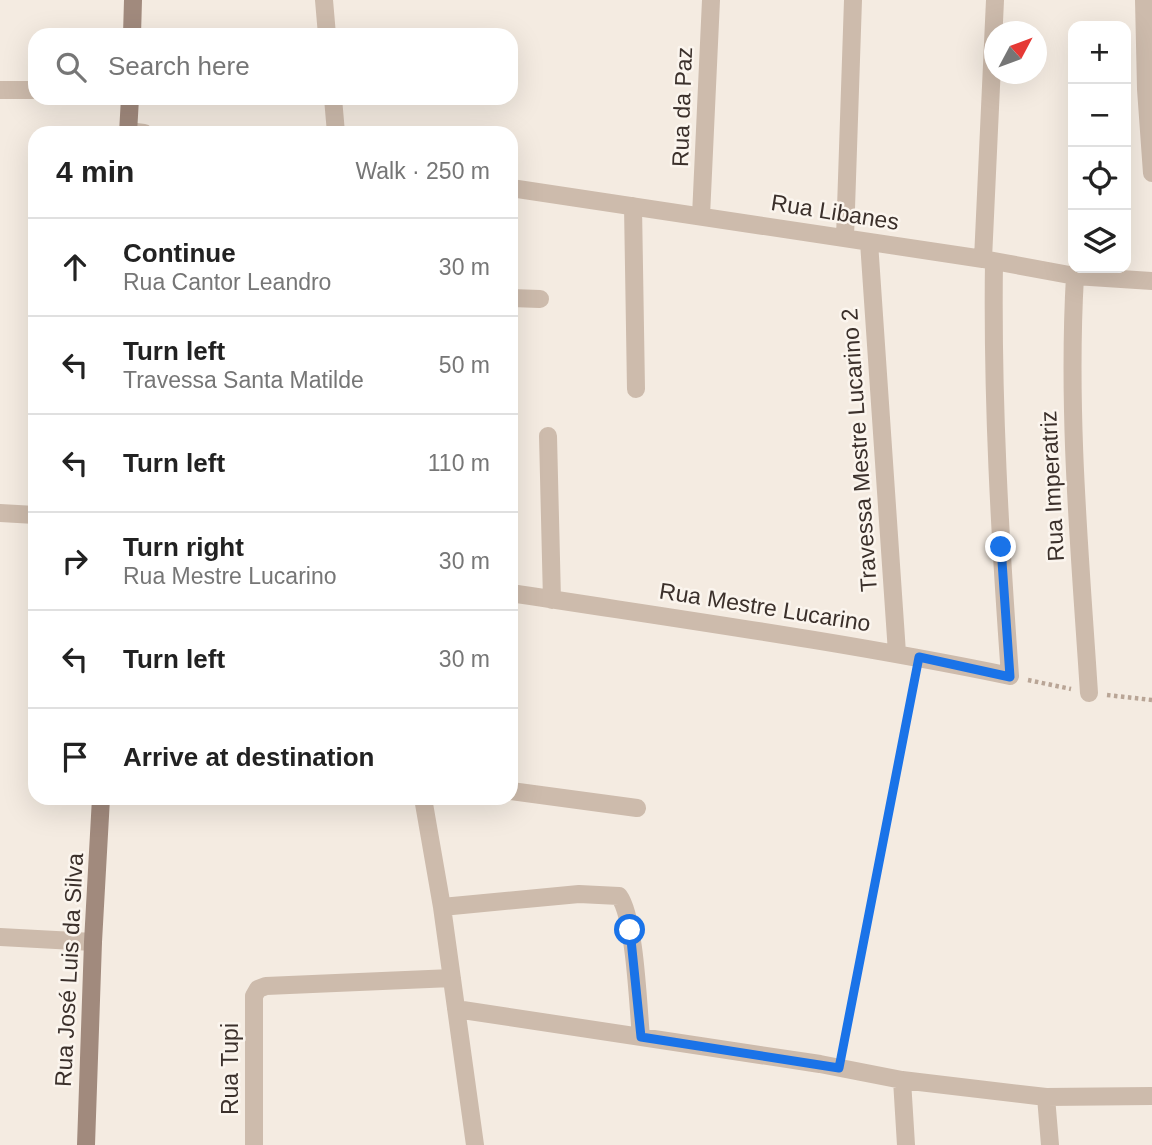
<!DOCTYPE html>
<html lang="en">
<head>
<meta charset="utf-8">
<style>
	body { margin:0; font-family:Helvetica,sans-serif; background:#f2f2f2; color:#222 }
	.controls { position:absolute; right:21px; top:21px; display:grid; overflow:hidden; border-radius:14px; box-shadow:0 7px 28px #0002 }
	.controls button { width:63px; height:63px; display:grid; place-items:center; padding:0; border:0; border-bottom:2px solid #e0e0e0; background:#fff; color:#222; font:35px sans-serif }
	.compass { position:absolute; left:984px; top:21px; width:63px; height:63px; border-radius:50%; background:#fff; box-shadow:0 7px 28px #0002; rotate:49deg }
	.stop { position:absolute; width:21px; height:21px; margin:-16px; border:5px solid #1a73e8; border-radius:50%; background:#fff }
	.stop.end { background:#1a73e8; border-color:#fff; box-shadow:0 2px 7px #0008 }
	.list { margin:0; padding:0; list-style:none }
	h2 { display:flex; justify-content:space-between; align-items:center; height:91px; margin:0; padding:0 28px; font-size:30px }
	h2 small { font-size:23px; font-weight:400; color:#767676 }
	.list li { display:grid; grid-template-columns:46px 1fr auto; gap:21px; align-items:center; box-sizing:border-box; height:98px; padding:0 28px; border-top:2px solid #e0e0e0 }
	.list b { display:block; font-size:26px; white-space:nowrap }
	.list p { margin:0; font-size:23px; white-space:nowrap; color:#767676 }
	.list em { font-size:23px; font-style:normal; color:#767676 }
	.icon { flex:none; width:38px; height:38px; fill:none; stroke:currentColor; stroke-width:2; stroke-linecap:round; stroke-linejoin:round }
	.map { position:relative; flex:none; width:1152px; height:1145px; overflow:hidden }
	.search { position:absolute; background:#fff; box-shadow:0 7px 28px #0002; left:28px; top:28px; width:490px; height:77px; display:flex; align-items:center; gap:18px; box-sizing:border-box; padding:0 24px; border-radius:21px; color:#767676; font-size:26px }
	.panel { position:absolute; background:#fff; box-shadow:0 7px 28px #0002; left:28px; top:126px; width:490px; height:679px; border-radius:21px }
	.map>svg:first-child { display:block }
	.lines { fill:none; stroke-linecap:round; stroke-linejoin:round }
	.path { stroke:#b9a596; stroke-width:4.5; stroke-dasharray:3.5 3.5; stroke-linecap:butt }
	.street { stroke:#cdbbac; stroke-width:18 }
	.secondary { stroke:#a18a7d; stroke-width:18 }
	.route { stroke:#1a73e8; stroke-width:9 }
	.labels { text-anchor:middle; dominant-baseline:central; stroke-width:5; stroke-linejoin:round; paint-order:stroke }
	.street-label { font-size:23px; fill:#3b302b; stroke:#fbf5ee }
</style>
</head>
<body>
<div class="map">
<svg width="1152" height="1145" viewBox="0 0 1152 1145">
	<rect width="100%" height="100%" fill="#f4ebe1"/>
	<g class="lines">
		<path class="path" d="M1028 680 1071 689
			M1107 695 1152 700
			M843 1050 915 677"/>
		<path class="street" d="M324 0 327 35
			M1144 0 1146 89 1152 173
			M0 90H35
			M333 98 336 133
			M128 131 144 133
			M511 188 983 259 1075 276 1152 281
			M633 206 636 389
			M701 216 711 0
			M845 238 853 0
			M869 242 897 653
			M983 259 995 0
			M1075 276C1067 415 1080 554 1089 693
			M511 298 540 299
			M548 436 552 600
			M0 513 35 515
			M511 593C678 619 845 642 1010 676 1000 538 992 400 994 261
			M511 791 637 808
			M423 798 442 907 475 1145
			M442 907 579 894 619 896C635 918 638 1006 641 1037
			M0 937 93 942
			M456 1009 820 1064 902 1080 1046 1097 1152 1096
			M902 1080 906 1145
			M1046 1097 1050 1145
			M254 1145V996L258 989 266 986 452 978"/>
		<path class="secondary" d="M132 35 133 0
			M128 133 130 98
			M86 1145 93 942 101 798"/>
	</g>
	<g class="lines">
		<path class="route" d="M630 930 641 1037 839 1068 919 657 1010 677 1001 547"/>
	</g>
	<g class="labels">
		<g class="street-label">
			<text transform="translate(682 107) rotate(-88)">Rua da Paz</text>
			<text transform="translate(835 212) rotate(9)">Rua Libanes</text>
			<text transform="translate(859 450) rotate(-94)">Travessa Mestre Lucarino 2</text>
			<text transform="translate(1052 486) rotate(-93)">Rua Imperatriz</text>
			<text transform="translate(765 607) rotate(9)">Rua Mestre Lucarino</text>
			<text transform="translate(69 970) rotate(-87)">Rua José Luis da Silva</text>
			<text transform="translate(230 1069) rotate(-90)">Rua Tupi</text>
		</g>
	</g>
</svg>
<div class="controls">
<button>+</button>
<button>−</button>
<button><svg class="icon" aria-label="locate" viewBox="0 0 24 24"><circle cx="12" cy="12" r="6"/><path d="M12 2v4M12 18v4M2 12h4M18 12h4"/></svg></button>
<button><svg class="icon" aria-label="layers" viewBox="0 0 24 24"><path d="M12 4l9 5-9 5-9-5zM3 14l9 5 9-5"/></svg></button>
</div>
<svg class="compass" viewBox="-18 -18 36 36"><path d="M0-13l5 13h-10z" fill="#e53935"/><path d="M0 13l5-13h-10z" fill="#767676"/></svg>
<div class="stop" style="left:630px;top:930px"></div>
<div class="stop end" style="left:1001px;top:547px"></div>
<div class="search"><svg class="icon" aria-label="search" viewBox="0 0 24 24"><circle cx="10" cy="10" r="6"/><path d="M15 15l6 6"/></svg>Search here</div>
<section class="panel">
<h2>4 min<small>Walk · 250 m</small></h2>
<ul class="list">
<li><svg class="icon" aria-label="ahead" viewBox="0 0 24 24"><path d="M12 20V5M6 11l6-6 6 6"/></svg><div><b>Continue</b><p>Rua Cantor Leandro</p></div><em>30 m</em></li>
<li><svg class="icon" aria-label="left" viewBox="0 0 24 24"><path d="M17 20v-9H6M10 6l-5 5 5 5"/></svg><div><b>Turn left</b><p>Travessa Santa Matilde</p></div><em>50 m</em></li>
<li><svg class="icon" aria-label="left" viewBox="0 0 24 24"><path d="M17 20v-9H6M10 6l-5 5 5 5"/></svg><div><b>Turn left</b></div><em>110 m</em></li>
<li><svg class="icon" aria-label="right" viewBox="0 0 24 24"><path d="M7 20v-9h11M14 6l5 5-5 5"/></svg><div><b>Turn right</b><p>Rua Mestre Lucarino</p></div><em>30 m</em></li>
<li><svg class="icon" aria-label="left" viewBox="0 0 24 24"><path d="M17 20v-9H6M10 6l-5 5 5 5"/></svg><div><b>Turn left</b></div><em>30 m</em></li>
<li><svg class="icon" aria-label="arrive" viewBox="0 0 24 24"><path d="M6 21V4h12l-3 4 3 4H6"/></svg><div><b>Arrive at destination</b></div></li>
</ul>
</section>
</div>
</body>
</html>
